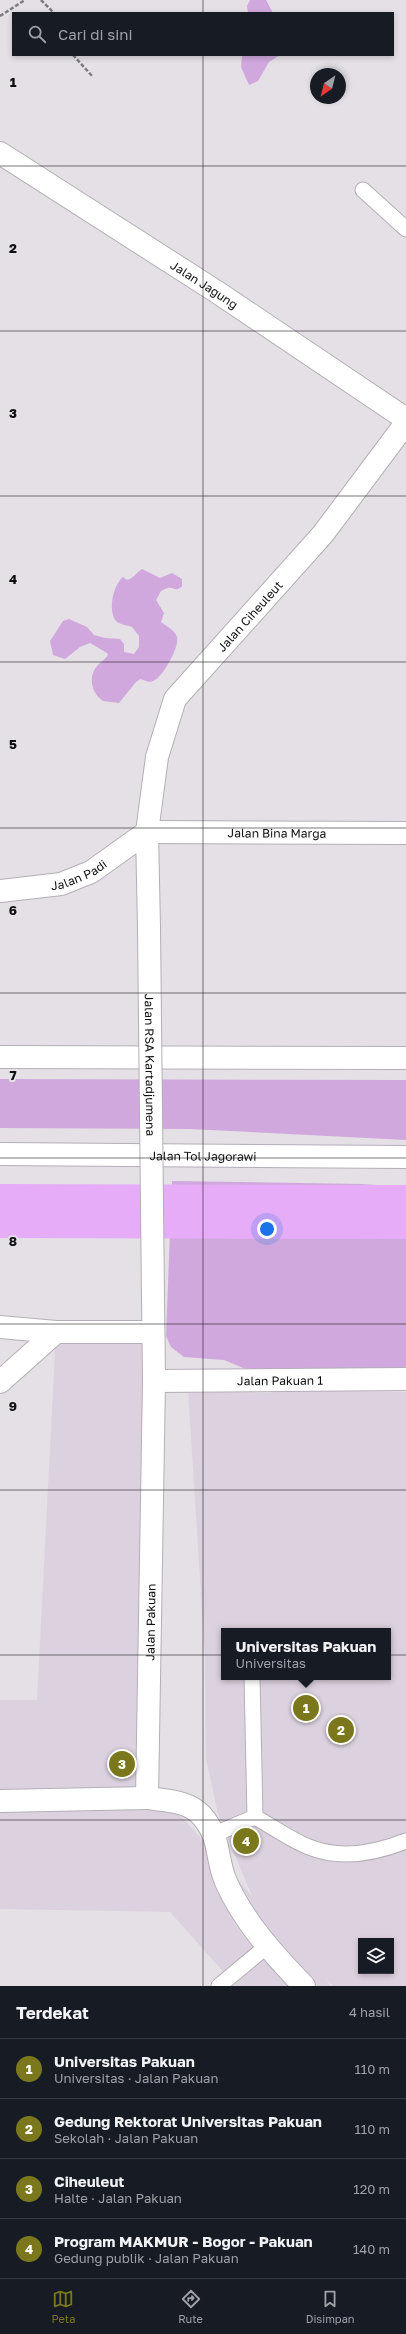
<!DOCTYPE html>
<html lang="id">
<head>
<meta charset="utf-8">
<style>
	body { margin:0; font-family:"Golos Text",sans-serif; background:#20242c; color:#f1f3f6 }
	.controls { position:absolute; right:12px; bottom:12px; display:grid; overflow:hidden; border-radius:0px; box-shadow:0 2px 6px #0003 }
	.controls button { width:36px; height:36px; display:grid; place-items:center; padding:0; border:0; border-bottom:1px solid #363941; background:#171b24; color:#f1f3f6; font:20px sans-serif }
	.compass { position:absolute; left:310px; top:68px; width:36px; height:36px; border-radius:50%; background:#171b24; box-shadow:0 2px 6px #0003; rotate:215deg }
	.you { position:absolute; left:267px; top:1229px; width:14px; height:14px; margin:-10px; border:3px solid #fff; border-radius:50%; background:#1a73e8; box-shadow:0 0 0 6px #1a73e833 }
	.badge { display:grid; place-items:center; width:26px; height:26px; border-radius:50%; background:#7a771d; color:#fff; font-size:13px; font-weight:700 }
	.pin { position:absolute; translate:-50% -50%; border:2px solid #fff; box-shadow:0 1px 4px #0006 }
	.popup { position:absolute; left:221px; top:1628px; width:170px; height:52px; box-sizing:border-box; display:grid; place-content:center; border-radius:0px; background:#171b24; filter:drop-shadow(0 1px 3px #0005); font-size:13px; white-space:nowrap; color:#9ea1a6 }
	.popup b { font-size:15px; color:#f1f3f6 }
	.popup::after { content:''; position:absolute; left:50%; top:100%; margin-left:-8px; border:8px solid transparent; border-top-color:#171b24 }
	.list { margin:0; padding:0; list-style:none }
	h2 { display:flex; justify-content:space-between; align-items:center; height:52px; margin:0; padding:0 16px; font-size:17px }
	h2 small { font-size:13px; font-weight:400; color:#9ea1a6 }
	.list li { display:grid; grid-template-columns:26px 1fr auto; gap:12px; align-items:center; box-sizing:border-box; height:60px; padding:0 16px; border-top:1px solid #363941 }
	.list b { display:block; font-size:15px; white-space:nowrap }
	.list p { margin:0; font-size:13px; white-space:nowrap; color:#9ea1a6 }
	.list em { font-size:13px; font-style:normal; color:#9ea1a6 }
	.icon { flex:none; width:22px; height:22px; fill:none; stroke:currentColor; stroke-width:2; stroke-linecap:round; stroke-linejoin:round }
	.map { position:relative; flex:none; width:406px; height:1986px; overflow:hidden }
	.search { position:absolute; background:#171b24; box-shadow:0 2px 6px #0003; left:12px; right:12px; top:12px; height:44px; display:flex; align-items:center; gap:10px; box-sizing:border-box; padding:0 14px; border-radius:0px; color:#9ea1a6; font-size:15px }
	.sheet { height:292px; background:#171b24 }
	nav { display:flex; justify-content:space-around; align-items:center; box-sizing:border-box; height:56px; border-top:1px solid #363941; background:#171b24; font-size:11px; color:#9ea1a6 }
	nav a { display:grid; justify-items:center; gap:2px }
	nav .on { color:#7a771d }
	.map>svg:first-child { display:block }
	.built { fill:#dcd2df; fill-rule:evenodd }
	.green { fill:#d0a8dd }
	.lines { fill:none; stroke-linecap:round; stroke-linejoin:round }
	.river { stroke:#e6acf8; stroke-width:54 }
	.lane-casing { stroke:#b4afb6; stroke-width:17 }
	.street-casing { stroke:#b4afb6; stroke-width:24 }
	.secondary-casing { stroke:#b4afb6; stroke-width:24 }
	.highway-casing { stroke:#b4afb6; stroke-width:24 }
	.path { stroke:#7e7c80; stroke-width:2.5; stroke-dasharray:4 2; stroke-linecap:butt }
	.lane { stroke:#fff; stroke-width:15 }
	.street { stroke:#fff; stroke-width:22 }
	.secondary { stroke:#fff; stroke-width:22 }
	.highway { stroke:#fff; stroke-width:22 }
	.secondary-bridge-casing { stroke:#b4afb6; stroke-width:24; stroke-linecap:butt }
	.secondary-bridge { stroke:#fff; stroke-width:22 }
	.grid { fill:none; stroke:#0e0d0f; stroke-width:1; stroke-opacity:0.55 }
	.labels { text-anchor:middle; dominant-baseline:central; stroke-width:4; stroke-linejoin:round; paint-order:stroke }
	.street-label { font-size:12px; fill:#0e0d0f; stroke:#e4e0e6 }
	.grid-label { font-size:13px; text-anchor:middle; font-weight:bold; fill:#0e0d0f; stroke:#e4e0e6; stroke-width:4; stroke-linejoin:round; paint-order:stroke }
</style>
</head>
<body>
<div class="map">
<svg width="406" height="1986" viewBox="0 0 406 1986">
	<rect width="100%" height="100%" fill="#e4e0e6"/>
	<path class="built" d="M56 1332H153L147 1778 252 1896 218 1814 206 1759 205 1658 188 1391 270 1393 282 1390 406 1392V1986H333L326 1979 331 1986H236L170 1912 0 1909V1700H37ZM224 1631H388V1677H224ZM361 1941H391V1971H361Z"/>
	<path class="green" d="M250 0H266L273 13H248L247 6Z
		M242 55H280L269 62 258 81 249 85 241 67Z
		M142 569 160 578 172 573 182 579V586C176 593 174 586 167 588L161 591 156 600 164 613 161 622C166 626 175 630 177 637 180 646 163 676 155 680 149 684 145 680 140 679L136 682 119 703 103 701C91 693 87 675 99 664 102 661 105 659 108 655L107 653 90 643 80 647 65 659 53 655 50 641 63 621 69 619 87 627 94 635 105 638 120 639 124 644V652L134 654 139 647V636L132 627C127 625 122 625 117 622 107 612 113 585 123 577L127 580C133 579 137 572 142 569Z
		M0 1079 406 1080V1140L190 1129 0 1128Z
		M172 1181 361 1184 406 1187V1369L262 1370 243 1368 224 1360 184 1357 171 1347 166 1336Z"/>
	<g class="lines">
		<path class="river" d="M0 1211 406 1212"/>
		<defs>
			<path id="lane" d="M363 190 406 229
				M255 1817C273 1827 291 1840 309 1847 341 1860 376 1853 406 1841
				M215 1834 255 1817 252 1677
				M219 1986 267 1946"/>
			<g id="street">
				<path id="s1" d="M0 153 217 292 406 419"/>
				<path d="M0 1327 56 1332H153"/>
				<path id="s2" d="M154 1381 406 1379"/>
				<path d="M0 1382 56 1332"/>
				<path d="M147 1798C165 1801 187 1800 201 1815 222 1838 215 1857 226 1882 244 1922 274 1955 304 1986"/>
			</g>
			<g id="secondary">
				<path id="s3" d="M147 832 406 833"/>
				<path id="s4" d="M0 891 61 884 91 872 147 832"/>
				<path id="s5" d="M149 928 147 832 157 757 175 699 323 534 406 423"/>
				<path id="s6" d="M0 1801 147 1798 154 1381 153 1298"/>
			</g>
			<g id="highway">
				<path d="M0 1057 406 1058"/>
				<path id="s7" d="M0 1154 406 1157"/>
			</g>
		</defs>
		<use href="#lane" class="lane-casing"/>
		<use href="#street" class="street-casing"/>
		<use href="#secondary" class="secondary-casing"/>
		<use href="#highway" class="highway-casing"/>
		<path class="path" d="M41 0 54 13
			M0 16 25 0
			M73 55 93 77"/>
		<use href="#lane" class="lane"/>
		<use href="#street" class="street"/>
		<use href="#secondary" class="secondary"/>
		<use href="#highway" class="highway"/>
		<defs>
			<g id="secondary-bridge">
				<path id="s8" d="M149 928 153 1298"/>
			</g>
		</defs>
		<use href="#secondary-bridge" class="secondary-bridge-casing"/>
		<use href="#secondary-bridge" class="secondary-bridge"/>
	</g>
	<path class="grid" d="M203 0V13M203 55V1986M0 166H406M0 331H406M0 496H406M0 662H406M0 828H406M0 993H406M0 1158H406M0 1324H406M0 1490H406M0 1655H406M0 1820H406"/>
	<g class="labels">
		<g class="street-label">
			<text stroke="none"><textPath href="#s1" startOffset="243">Jalan Jagung</textPath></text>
			<text stroke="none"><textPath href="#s5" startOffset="344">Jalan Ciheuleut</textPath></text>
			<text stroke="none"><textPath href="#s3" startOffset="130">Jalan Bina Marga</textPath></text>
			<text stroke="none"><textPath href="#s4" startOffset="81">Jalan Padi</textPath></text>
			<text stroke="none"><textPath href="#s8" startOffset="137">Jalan RSA Kartadjumena</textPath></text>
			<text stroke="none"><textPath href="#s7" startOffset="203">Jalan Tol Jagorawi</textPath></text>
			<text stroke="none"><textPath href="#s2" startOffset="126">Jalan Pakuan 1</textPath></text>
			<text stroke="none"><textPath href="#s6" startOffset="323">Jalan Pakuan</textPath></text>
		</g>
	</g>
	<g class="grid-label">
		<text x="13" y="87">1</text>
		<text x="13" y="253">2</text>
		<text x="13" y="418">3</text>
		<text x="13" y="584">4</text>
		<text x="13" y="749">5</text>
		<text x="13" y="915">6</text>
		<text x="13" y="1080">7</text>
		<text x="13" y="1246">8</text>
		<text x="13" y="1411">9</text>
	</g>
</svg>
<div class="controls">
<button><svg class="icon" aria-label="layers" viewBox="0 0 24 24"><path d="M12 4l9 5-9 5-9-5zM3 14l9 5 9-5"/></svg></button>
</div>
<svg class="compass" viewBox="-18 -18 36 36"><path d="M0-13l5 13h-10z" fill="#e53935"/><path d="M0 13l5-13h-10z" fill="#9ea1a6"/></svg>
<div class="you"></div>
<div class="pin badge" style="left:306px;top:1708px">1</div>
<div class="popup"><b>Universitas Pakuan</b>Universitas</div>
<div class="pin badge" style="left:341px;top:1730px">2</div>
<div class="pin badge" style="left:122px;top:1764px">3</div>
<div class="pin badge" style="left:246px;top:1841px">4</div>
<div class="search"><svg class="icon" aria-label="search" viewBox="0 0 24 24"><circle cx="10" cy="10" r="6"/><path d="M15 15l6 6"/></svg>Cari di sini</div>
</div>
<section class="sheet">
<h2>Terdekat<small>4 hasil</small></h2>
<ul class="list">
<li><span class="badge">1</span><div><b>Universitas Pakuan</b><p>Universitas · Jalan Pakuan</p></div><em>110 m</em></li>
<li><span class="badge">2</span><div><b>Gedung Rektorat Universitas Pakuan</b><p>Sekolah · Jalan Pakuan</p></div><em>110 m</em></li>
<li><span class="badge">3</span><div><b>Ciheuleut</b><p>Halte · Jalan Pakuan</p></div><em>120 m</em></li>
<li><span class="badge">4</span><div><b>Program MAKMUR - Bogor - Pakuan</b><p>Gedung publik · Jalan Pakuan</p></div><em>140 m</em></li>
</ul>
</section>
<nav>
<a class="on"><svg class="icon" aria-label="map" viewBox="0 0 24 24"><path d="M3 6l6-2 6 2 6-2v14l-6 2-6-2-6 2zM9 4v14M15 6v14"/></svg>Peta</a>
<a><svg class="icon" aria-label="directions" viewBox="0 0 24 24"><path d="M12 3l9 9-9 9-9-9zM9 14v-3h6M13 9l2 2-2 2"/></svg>Rute</a>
<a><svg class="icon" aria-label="saved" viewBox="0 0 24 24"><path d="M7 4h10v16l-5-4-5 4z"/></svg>Disimpan</a>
</nav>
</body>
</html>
